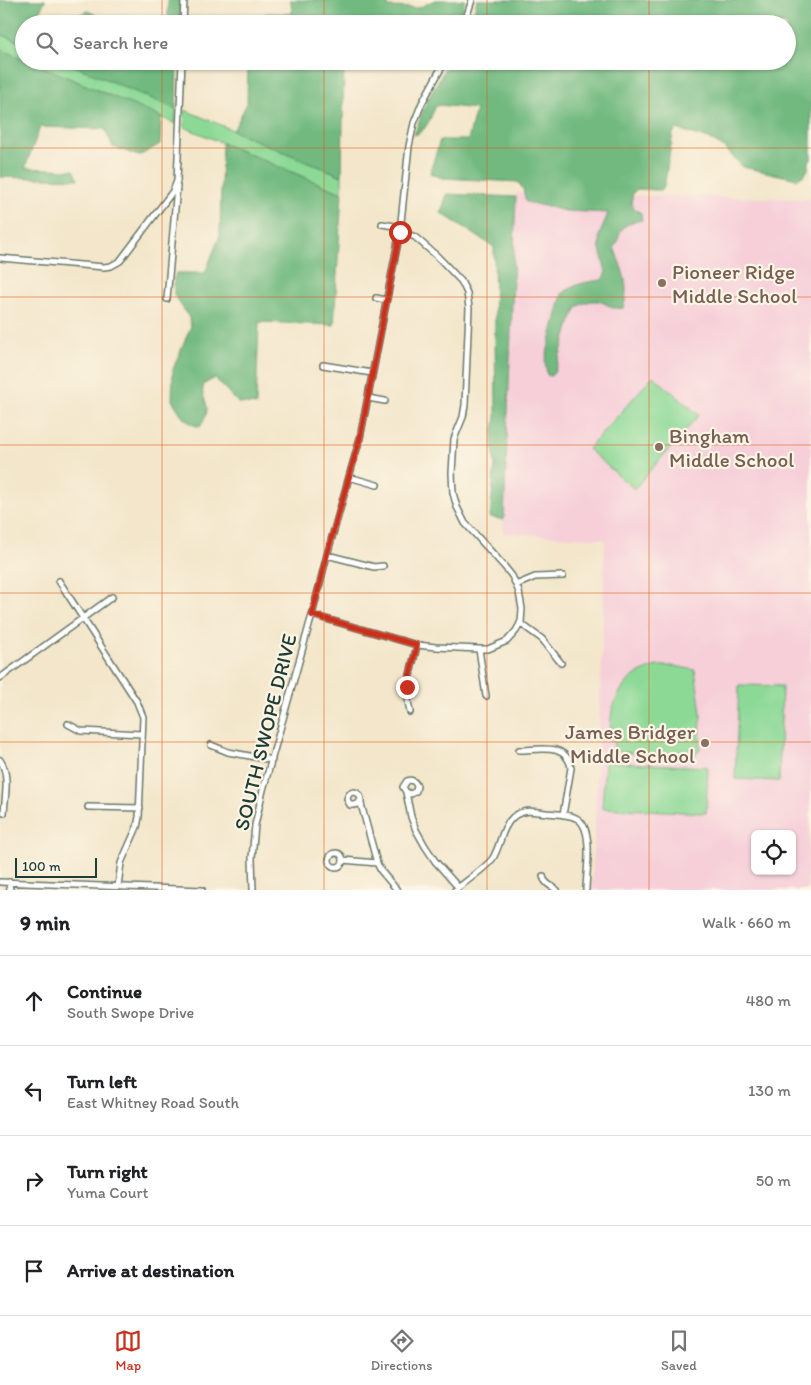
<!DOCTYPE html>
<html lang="en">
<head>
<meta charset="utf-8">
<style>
	body { margin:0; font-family:Itim,sans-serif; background:#f2f2f2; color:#202124 }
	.controls { position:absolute; right:15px; bottom:15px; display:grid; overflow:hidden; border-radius:8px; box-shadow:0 1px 4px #0004 }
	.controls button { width:45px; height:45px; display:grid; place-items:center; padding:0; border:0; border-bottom:1px solid #e0e0e0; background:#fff; color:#202124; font:25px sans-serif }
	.scale { position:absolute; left:15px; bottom:12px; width:82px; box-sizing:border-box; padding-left:5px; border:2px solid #1f3d34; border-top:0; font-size:14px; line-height:18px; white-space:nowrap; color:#1f3d34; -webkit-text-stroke:4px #fcf5e5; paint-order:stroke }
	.stop { position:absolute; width:15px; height:15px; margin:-11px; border:4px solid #c8321e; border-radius:50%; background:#fff }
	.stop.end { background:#c8321e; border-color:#fff; box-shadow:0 1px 5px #0008 }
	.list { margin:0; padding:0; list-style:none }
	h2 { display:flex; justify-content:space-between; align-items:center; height:65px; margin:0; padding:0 20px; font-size:21px }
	h2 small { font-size:16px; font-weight:400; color:#757577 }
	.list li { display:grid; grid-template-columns:32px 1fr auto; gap:15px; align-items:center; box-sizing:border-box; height:90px; padding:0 20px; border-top:1px solid #e0e0e0 }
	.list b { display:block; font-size:19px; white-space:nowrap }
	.list p { margin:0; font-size:16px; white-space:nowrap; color:#757577 }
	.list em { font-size:16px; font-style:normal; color:#757577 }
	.icon { flex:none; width:28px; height:28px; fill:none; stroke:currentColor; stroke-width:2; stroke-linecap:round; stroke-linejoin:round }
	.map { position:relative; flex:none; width:811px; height:890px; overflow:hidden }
	.search { position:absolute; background:#fff; box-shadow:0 1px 4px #0004; left:15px; right:15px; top:15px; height:55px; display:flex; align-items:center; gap:12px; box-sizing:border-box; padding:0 18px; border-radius:28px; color:#757577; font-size:19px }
	.sheet { height:425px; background:#fff }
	nav { display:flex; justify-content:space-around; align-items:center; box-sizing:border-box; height:70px; border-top:1px solid #e0e0e0; background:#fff; font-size:14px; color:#757577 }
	nav a { display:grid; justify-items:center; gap:2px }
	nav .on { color:#c8321e }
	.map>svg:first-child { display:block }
	.built { fill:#f6cfd9; fill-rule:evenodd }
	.green { fill:#8cd996; stroke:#568b65 }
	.forest { fill:#71b97f; stroke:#487b5a }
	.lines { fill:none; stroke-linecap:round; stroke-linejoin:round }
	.street-casing { stroke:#697868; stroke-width:8 }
	.street { stroke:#fff; stroke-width:5 }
	.route { stroke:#c8321e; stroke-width:6 }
	.grid { fill:none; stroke:#de580e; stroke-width:1; stroke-opacity:0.55 }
	.education-dot { fill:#8d6e63; stroke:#fcf5e5; stroke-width:2 }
	.labels { text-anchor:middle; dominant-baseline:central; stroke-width:4.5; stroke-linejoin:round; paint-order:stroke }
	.education-label { font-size:21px; fill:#785e54; stroke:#fcf5e5; text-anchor:start }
	.street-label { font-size:21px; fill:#1f3d34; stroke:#fcf5e5 }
</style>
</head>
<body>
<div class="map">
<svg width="811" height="890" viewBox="0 0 811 890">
	<rect width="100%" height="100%" fill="#fcf5e5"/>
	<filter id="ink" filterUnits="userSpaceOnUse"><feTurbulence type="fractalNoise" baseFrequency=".02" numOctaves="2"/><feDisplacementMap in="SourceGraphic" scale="10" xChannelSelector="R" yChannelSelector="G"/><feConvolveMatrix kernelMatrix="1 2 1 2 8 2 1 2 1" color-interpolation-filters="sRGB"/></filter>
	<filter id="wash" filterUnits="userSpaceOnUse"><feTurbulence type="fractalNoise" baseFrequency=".0096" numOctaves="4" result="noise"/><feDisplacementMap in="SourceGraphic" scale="20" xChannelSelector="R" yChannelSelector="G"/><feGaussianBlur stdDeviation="1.12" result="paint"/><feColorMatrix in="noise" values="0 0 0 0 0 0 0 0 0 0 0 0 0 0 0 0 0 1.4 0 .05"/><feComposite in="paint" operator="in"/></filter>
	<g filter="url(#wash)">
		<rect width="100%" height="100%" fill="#f3e6ca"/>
		<path class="built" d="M516 193 811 199V784L807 890H592L602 653 605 539 503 533ZM755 834H792V871H755Z"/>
		<path class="green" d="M0 34 24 44V59L0 49Z
			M29 61H63L176 109V124Z
			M185 110 342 176V193L184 127Z
			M653 376 699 415 634 489 588 449Z
			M656 666H674L695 670 701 713 700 749 695 755 658 756 614 751C615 744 611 739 611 732 608 711 618 689 634 676 640 672 649 669 656 666Z
			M739 685 782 686 779 781 735 779Z
			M605 762 708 767 706 813 602 808Z"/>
		<path class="forest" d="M0 0H45L37 18 39 24H24V44L0 34Z
			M168 0H180L179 24H169L168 22Z
			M290 0H388V7L418 8 435 0H465L461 16 457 24H265L266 13 292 14 291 2Z
			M477 0H811V160L809 161C809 171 806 175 797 179L743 167 723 147 709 139 677 129 673 133 664 187 660 190 637 189 633 193 631 203 635 209 641 213 642 220C632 222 622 224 619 236 618 241 618 243 614 247 621 268 631 284 623 308 607 312 603 291 577 307L571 321 554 373 551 376 547 375 545 361 562 294C576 283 586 282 602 280L606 272 600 249 599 236 608 213 566 211 526 202 523 189 518 182 442 178 430 173 440 140H468L476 109 440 105 436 106C430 117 427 132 414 135L426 103 449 61H787V24H468L474 12Z
			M88 11 114 24H69L76 16Z
			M0 49 24 59V61H29L161 117 160 144 139 156 113 147 105 129 40 127 25 168 74 170 78 179 0 177Z
			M63 61H177L176 109Z
			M248 61H344L342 176 233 131 247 103Z
			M222 143 342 193 334 325 259 322 256 405 238 403 215 378 204 384C200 396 206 397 207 408 207 415 204 421 200 427L191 424 182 416 172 400 173 369 191 326 189 317 174 295V279L176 273H205L220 235Z
			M447 194 516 197 504 520 490 517 495 464 492 441 496 416 494 247 441 213Z"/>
	</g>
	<g filter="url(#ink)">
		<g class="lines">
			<defs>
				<path id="street" d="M183 24 184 0
					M464 24 472 0
					M382 224 401 227
					M0 258 104 267 111 266 120 261 173 191 177 181 182 61
					M376 298 386 300
					M167 299 177 186
					M323 365 372 373
					M368 398 385 401
					M349 477 377 485
					M327 555 374 567 383 566
					M59 581 137 702 143 717 139 817 137 827 121 863 118 886
					M516 585 535 577 563 576
					M312 615 417 645 436 647 479 649H488L507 641 516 631 521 622 522 609 519 592 516 585 512 576 504 566 465 523 457 507 453 493 452 473 454 439 463 417 465 405 469 308 467 293 461 281 438 257 415 237 400 231
					M520 623 542 639 561 663
					M479 649 486 696
					M0 678 112 597
					M410 712C404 688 412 669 417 645
					M68 724 81 731 142 734
					M211 745 228 752 272 760
					M519 750C539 750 567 742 571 768L563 815
					M0 760C10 774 5 797 4 813
					M406 792 411 794 416 791 417 786C415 781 411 779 407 781L403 787 406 792 411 817 416 830 425 846 435 861 458 887
					M361 799 358 804 354 805H350L347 799C348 794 350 792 355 792 361 794 361 798 361 804L377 863 381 871 397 890
					M88 807 140 808
					M329 860a7 7 0 1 1 14 0a7 7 0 1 1-14 0Z
					M343 860 377 863
					M543 876C544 883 551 886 557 890
					M0 882 202 890
					M9 882 10 890
					M253 890 252 858 255 825 263 790 312 615 327 555 360 438 400 231 409 146 414 123 422 103 445 61
					M455 890C465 882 486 868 493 858 501 845 501 828 513 817 523 809 534 811 546 813 555 814 567 814 576 818 595 827 586 872 586 890"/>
			</defs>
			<use href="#street" class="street-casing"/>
			<use href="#street" class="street"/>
		</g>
	</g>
	<g class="lines" filter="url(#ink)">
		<path class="route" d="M400 232 360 438 327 554 312 615 417 645 407 687"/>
	</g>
	<path class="grid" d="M162 0V24M324 0V24M487 0V24M649 0V24M162 61V890M324 61V890M487 61V890M649 61V890M0 148H811M0 297H811M0 445H811M0 593H811M0 742H811"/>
	<g class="education-dot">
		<circle cx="662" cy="283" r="5"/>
		<circle cx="659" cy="447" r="5"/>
		<circle cx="705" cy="743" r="5"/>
	</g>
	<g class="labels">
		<g class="education-label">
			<text x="672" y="271">Pioneer Ridge<tspan x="672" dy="24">Middle School</tspan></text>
			<text x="669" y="435">Bingham<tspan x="669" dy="24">Middle School</tspan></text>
			<text x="695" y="731" text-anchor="end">James Bridger<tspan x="695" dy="24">Middle School</tspan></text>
		</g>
		<g class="street-label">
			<text transform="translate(265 732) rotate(-76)">SOUTH SWOPE DRIVE</text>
		</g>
	</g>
</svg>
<div class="controls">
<button><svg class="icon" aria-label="locate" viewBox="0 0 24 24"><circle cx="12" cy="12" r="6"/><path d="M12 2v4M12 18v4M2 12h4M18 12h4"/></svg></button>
</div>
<div class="scale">100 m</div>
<div class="stop" style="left:400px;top:232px"></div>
<div class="stop end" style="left:407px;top:687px"></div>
<div class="search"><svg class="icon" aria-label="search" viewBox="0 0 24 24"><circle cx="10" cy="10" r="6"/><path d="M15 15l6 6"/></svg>Search here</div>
</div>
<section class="sheet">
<h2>9 min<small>Walk · 660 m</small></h2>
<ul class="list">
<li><svg class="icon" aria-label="ahead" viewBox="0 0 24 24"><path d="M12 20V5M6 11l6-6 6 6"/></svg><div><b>Continue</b><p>South Swope Drive</p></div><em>480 m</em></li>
<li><svg class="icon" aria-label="left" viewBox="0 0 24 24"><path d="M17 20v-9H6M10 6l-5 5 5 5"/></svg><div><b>Turn left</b><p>East Whitney Road South</p></div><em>130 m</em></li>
<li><svg class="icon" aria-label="right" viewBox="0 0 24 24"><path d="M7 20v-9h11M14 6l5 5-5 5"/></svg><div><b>Turn right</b><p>Yuma Court</p></div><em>50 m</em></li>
<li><svg class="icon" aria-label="arrive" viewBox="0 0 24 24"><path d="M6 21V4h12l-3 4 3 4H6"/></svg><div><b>Arrive at destination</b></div></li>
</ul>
</section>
<nav>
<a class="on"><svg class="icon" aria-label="map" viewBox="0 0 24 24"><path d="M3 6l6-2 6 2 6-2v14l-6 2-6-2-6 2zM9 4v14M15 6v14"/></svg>Map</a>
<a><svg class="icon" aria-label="directions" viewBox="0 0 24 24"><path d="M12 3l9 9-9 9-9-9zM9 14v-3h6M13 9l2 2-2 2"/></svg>Directions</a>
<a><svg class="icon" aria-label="saved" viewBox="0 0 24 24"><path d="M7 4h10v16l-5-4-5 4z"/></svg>Saved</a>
</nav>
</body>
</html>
